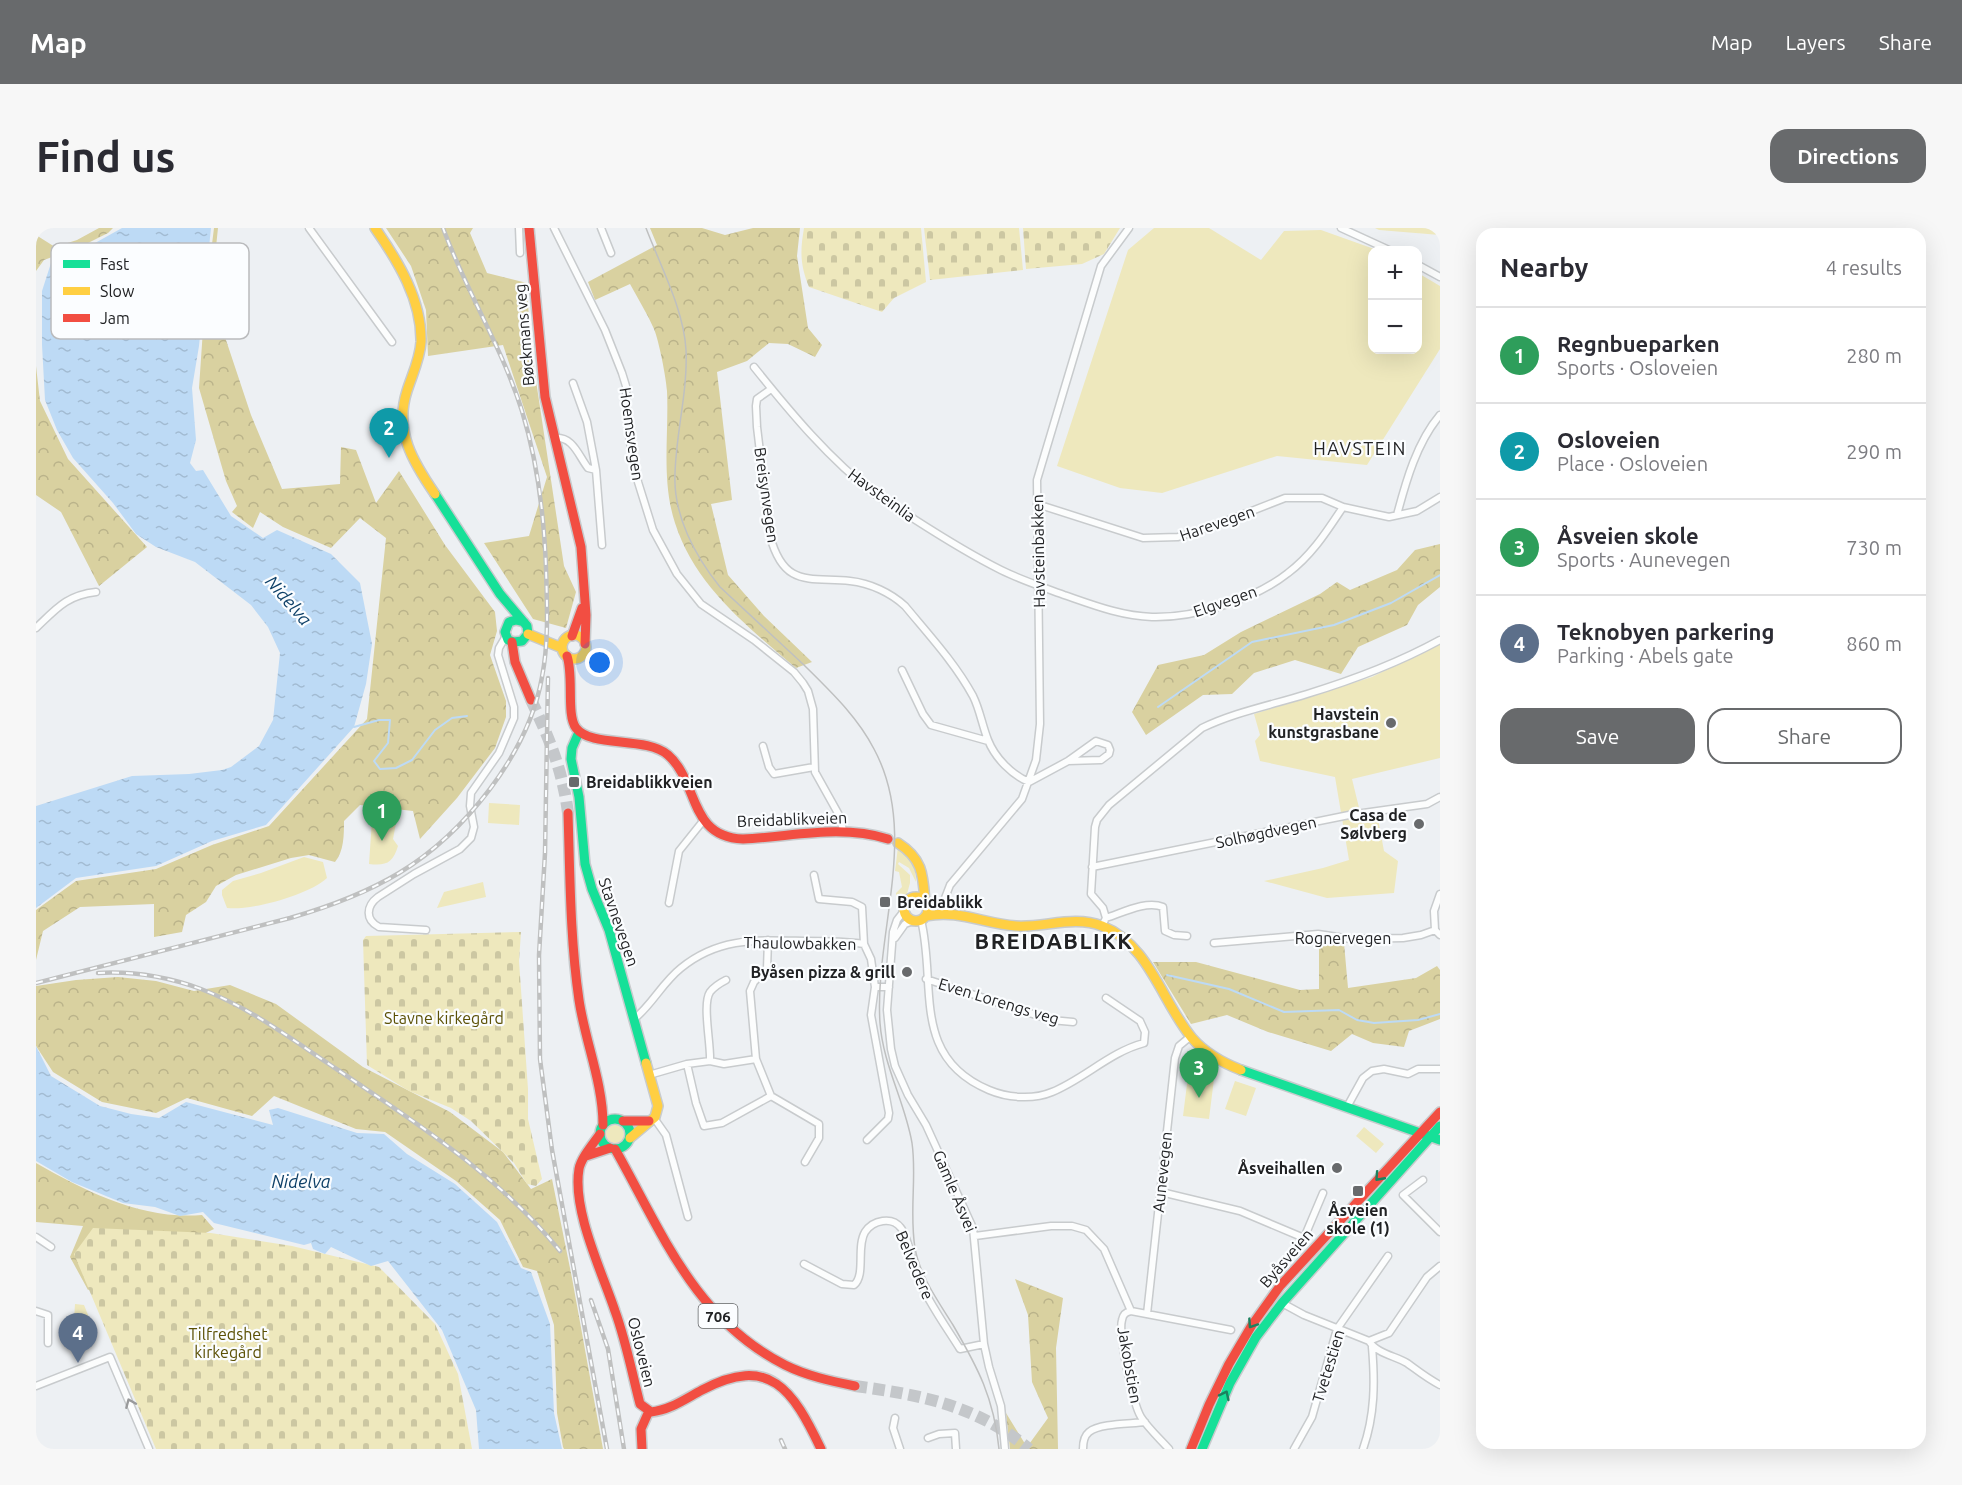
<!DOCTYPE html>
<html lang="en">
<head>
<meta charset="utf-8">
<style>
	body { margin:0; font-family:Ubuntu,sans-serif; background:#f7f7f7; color:#2b2b33 }
	.controls { position:absolute; right:18px; top:18px; display:grid; overflow:hidden; border-radius:12px; box-shadow:0 6px 24px #0002 }
	.controls button { width:54px; height:54px; display:grid; place-items:center; padding:0; border:0; border-bottom:2px solid #e1e1e2; background:#fff; color:#2b2b33; font:30px sans-serif }
	.you { position:absolute; left:564px; top:435px; width:21px; height:21px; margin:-15px; border:4px solid #fff; border-radius:50%; background:#1a73e8; box-shadow:0 0 0 9px #1a73e833 }
	.badge { display:grid; place-items:center; width:39px; height:39px; border-radius:50%; background:#686a6c; color:#fff; font-size:20px; font-weight:700 }
	.pin { position:absolute; translate:-50% -50px; filter:drop-shadow(0 2px 3px #0008) }
	.pin::after { content:''; position:absolute; top:32px; width:21px; height:18px; background:inherit; clip-path:polygon(0 0,100% 0,50% 100%) }
	.list { margin:0; padding:0; list-style:none }
	h2 { display:flex; justify-content:space-between; align-items:center; height:78px; margin:0; padding:0 24px; font-size:26px }
	h2 small { font-size:20px; font-weight:400; color:#7c7c81 }
	.list li { display:grid; grid-template-columns:39px 1fr auto; gap:18px; align-items:center; box-sizing:border-box; height:96px; padding:0 24px; border-top:2px solid #e1e1e2 }
	.list b { display:block; font-size:22px; white-space:nowrap }
	.list p { margin:0; font-size:20px; white-space:nowrap; color:#7c7c81 }
	.list em { font-size:20px; font-style:normal; color:#7c7c81 }
	.actions { display:flex; gap:12px; padding:18px 24px }
	.actions a { flex:1; padding:14px 0; border:2px solid #686a6c; border-radius:18px; text-align:center; font-size:21px; color:#686a6c }
	.actions .main { background:#686a6c; color:#fff }
	.map { position:relative; flex:none; width:1404px; height:1221px; overflow:hidden; border-radius:18px }
	header { display:flex; align-items:center; gap:36px; box-sizing:border-box; height:84px; padding:0 30px; background:#686a6c; color:#fff }
	header strong { font-size:28px }
	nav { display:flex; gap:33px; margin-inline-start:auto; font-size:21px }
	.intro { display:flex; align-items:center; justify-content:space-between; box-sizing:border-box; height:144px; padding:0 36px }
	h1 { margin:0; font-size:42px }
	.button { padding:15px 27px; border-radius:18px; background:#686a6c; color:#fff; font-size:21px; font-weight:700 }
	main { display:flex; gap:36px; padding:0 36px }
	aside { flex:1; background:#fff; border-radius:18px; box-shadow:0 6px 24px #0002 }
	.map>svg:first-child { display:block }
	.green { fill:#eee8bd }
	.forest { fill:url(#forest-crowns) }
	.cemetery { fill:url(#cemetery-stones) }
	.water { fill:url(#water-ripples) }
	.lines { fill:none; stroke-linecap:round; stroke-linejoin:round }
	.stream { stroke:#bddaf5; stroke-width:2 }
	.highway-tunnel { stroke:#c4c7ca; stroke-width:12; stroke-dasharray:12 6; stroke-linecap:butt }
	.street-casing { stroke:#c8cbcd; stroke-width:9 }
	.fast-casing { stroke:#c8cbcd; stroke-width:12 }
	.slow-casing { stroke:#c8cbcd; stroke-width:12 }
	.jam-casing { stroke:#c8cbcd; stroke-width:12 }
	.street { stroke:#fcfdfd; stroke-width:6 }
	.fast { stroke:#16e098; stroke-width:9 }
	.slow { stroke:#ffcf43; stroke-width:9 }
	.jam { stroke:#f24e42; stroke-width:9 }
	.tram { stroke:#bfc0c0; stroke-width:1.5 }
	.rail-casing { stroke:#bfc0c0; stroke-width:4.5 }
	.rail { stroke:#fbfdff; stroke-width:2; stroke-dasharray:7; stroke-linecap:butt }
	.oneway { stroke:#1c815e }
	.oneway2 { stroke:#999a9b }
	.poi-dot { fill:#686a6c; stroke:#fbfdff; stroke-width:2 }
	.labels { text-anchor:middle; dominant-baseline:central; stroke-width:4.5; stroke-linejoin:round; paint-order:stroke }
	.shield { fill:#fbfdff; stroke:#626466; stroke-width:1.5 }
	.shield-label { font-size:15px; font-weight:bold; fill:#212224 }
	.street-label { font-size:16px; fill:#212224; stroke:#fbfdff }
	.poi-label { font-size:16px; font-weight:bold; fill:#212224; stroke:#fbfdff; text-anchor:end }
	.park-label { font-size:16px; fill:#5b5005; stroke:#fbfdff }
	.neighbourhood-label { font-size:18px; letter-spacing:1.5px; fill:#212224; stroke:#fbfdff }
	.water-label { font-size:18px; font-style:italic; fill:#0e4068; stroke:#fbfdff }
	.district-label { font-size:22px; font-weight:bold; letter-spacing:1.5px; fill:#212224; stroke:#fbfdff }
	.key { fill:#fbfdff; stroke:#babbbd; stroke-width:1.5 }
	.key-label { font-size:16px; fill:#212224 }
</style>
</head>
<body>
<header>
<strong>Map</strong>
<nav><a>Map</a><a>Layers</a><a>Share</a></nav>
</header>
<div class="intro"><h1>Find us</h1><a class="button">Directions</a></div>
<main>
<div class="map">
<svg width="1404" height="1221" viewBox="0 0 1404 1221">
	<defs>
		<pattern id="forest-crowns" width="20" height="18" patternUnits="userSpaceOnUse" patternTransform="scale(1.5)"><rect width="20" height="18" fill="#d9d1a0"/><path d="M2 6a3 3 0 1 1 6 0M12 15a3 3 0 1 1 6 0" fill="none" stroke="#bab38a"/></pattern>
		<pattern id="cemetery-stones" width="16" height="16" patternUnits="userSpaceOnUse" patternTransform="scale(1.5)"><rect width="16" height="16" fill="#eee8bd"/><path d="M2 7V4a2 2 0 0 1 4 0v3zM10 15v-3a2 2 0 0 1 4 0v3z" fill="#ccc7a2"/></pattern>
		<pattern id="water-ripples" width="26" height="14" patternUnits="userSpaceOnUse" patternTransform="scale(1.5)"><rect width="26" height="14" fill="#bddaf5"/><path d="M2 4q2-2 4 0t4 0M15 11q2-2 4 0t4 0" fill="none" stroke="#a2bbd2"/></pattern>
	</defs>
	<rect width="100%" height="100%" fill="#edf0f3"/>
	<path class="green" d="M1118 0H1173L1225 32 1248 3 1285 2 1341 22H1336V122H1382V45L1404 58V121L1331 237 1241 228 1126 265 1084 260 1021 238 1092 22Z
		M1339 0H1404V7L1343 2Z
		M1404 415V530L1316 551 1326 592 1342 591 1348 623 1362 633 1358 665 1291 670 1228 653 1287 640 1313 632 1299 549 1224 533 1219 513 1224 507 1218 486 1336 449Z
		M453 575 484 577 483 597 452 595Z
		M336 592 360 595 357 611 362 618C357 635 350 638 333 636Z
		M862 619C874 628 880 638 880 654L873 640 863 634 862 636 874 647V655L871 666 860 671V665L866 659 863 644 859 643Z
		M268 629 287 634 291 650C273 667 215 683 191 680L186 667V662L197 653 225 645Z
		M447 654 450 669 401 680 408 664Z
		M1152 848 1178 851 1173 891 1147 888Z
		M1199 853 1220 860 1210 888 1189 881Z
		M570 906a9 9 0 1 1 18 0a9 9 0 1 1-18 0Z
		M1328 899 1348 916 1340 925 1320 908Z
		M39 1076 48 1077 57 1099 38 1092Z"/>
	<path class="forest" d="M63 0H77L72 5 46 18 8 32 0 43V7L19 19 41 12Z
		M178 0H182L175 67 215 187 246 261 304 256 305 219 320 222 340 275 363 243 409 317 459 384 461 403 454 427 470 473V489L459 520 421 570 384 611 377 583 324 577 308 593C308 607 308 623 299 634L273 627 255 630 200 647 180 658 170 674 150 687 146 704 118 709V676L44 679 7 703 0 732V682L40 653 120 641 176 617 233 598 331 491 350 310 324 290 295 320 247 299 224 284 217 300 196 284 201 278 190 253 163 160 169 72Z
		M350 0H437L434 5 451 45 491 55 494 113 528 338 540 364 530 400 497 391 448 315 493 308 511 249 467 117 392 128 390 82 375 38Z
		M614 0H666L689 7 717 0H764L761 28 772 100 786 117 779 129 752 116 733 115 711 133 681 144 696 272 675 276 692 347 728 388 776 434 760 440C712 399 659 358 639 295 625 252 633 207 631 163 630 149 623 113 618 101 611 85 602 71 594 56L559 72 552 54 621 17Z
		M0 138 4 173 32 231 111 319 63 358 25 284 0 267Z
		M1404 316V359L1382 377 1371 397 1322 419 1305 446 1259 432 1218 445 1196 466 1167 467 1110 507 1096 484 1122 437 1168 427 1205 404 1284 366 1301 354 1314 362 1361 342 1379 322Z
		M1308 715 1312 760 1380 750 1401 738 1404 742V791L1373 803 1368 819 1337 815 1316 806 1295 823 1232 804 1191 787 1155 796 1117 734H1160L1264 762 1283 761V716Z
		M82 749 120 753 158 763 194 757 240 776 327 839 414 884 467 924 495 961 516 951 536 1050 567 1221H528L527 1219 521 1185 518 1097 501 1043 487 1039 464 992 420 953 349 904 320 901 238 868 216 888 151 870 120 885 66 874 17 844 0 818V758L40 752Z
		M0 935C51 964 106 992 166 987L178 1001 52 1062 34 1029 47 998 0 994Z
		M979 1051 1027 1070 1020 1120 1022 1221H974L970 1185 991 1219 1012 1190 996 1154 992 1087Z"/>
	<path class="cemetery" d="M768 0H885L890 54 858 70 846 84 773 59C764 37 764 23 768 0Z
		M888 0H983L987 42 894 52Z
		M987 0H1084L1068 26 1046 36 990 41Z
		M485 704 483 733 492 861V891L506 951 500 958 491 956 478 935 435 893 415 880 373 863 331 837 327 712 330 708Z
		M57 1000 175 1005 256 1018 343 1039 399 1096 422 1146 436 1221H120L38 1026Z"/>
	<path class="water" d="M86 0H175L163 118 156 160 160 212 154 235 160 243 167 242 195 288 227 310 241 302 295 326 324 355 336 416 330 456 318 499 230 597 176 613 120 638 40 650 0 680V578L96 548 153 546 186 542 195 539 223 518 237 492 244 425 232 399 215 377 159 334 120 319 100 306 77 275 37 230 21 202 9 172 6 117V63L15 35 50 20Z
		M0 818 15 848 64 878 95 886 123 890 150 874 237 897 233 882 242 880 321 905 348 906 371 926 419 956 461 994 485 1040 495 1044 514 1096 518 1185 526 1221H443L440 1182 406 1102 352 1033 335 1038 295 1019 289 1026 277 1021 275 1015 268 1017 178 995 167 984 144 988 119 979 87 975 36 954 0 933Z"/>
	<g class="lines">
		<path class="stream" d="M1122 479 1216 414 1298 397 1355 375 1404 347
			M318 499 343 492H354L352 515 338 533 344 541 360 540 376 532 399 502 416 490 431 488
			M1131 747 1193 761 1248 784 1303 782 1321 792 1338 795 1382 792 1404 786"/>
		<path class="highway-tunnel" d="M495 472C513 509 527 544 532 585
			M819 1158C885 1167 940 1177 993 1221"/>
		<defs>
			<path id="street" d="M273 0 356 114
				M483 0 484 25
				M518 0 569 102 586 145 590 158 591 194 595 220 602 254 617 302 641 346 665 376 718 412 758 444 767 455 772 463 777 481 779 544 803 587 807 602
				M565 0 575 25
				M1305 0 1353 22
				M1382 37 1404 49
				M718 139C755 185 793 231 840 267 852 276 866 283 878 291 906 309 935 327 965 342 985 352 1007 359 1028 367 1057 377 1085 388 1116 389 1159 390 1218 372 1252 345 1276 327 1291 303 1307 279
				M537 155 551 194 560 242
				M735 161 721 171 720 178 721 199 734 308C748 360 773 349 814 353 834 355 855 365 869 378 893 407 919 435 937 468 944 482 946 497 952 512 959 530 976 547 993 554L1032 533 1060 513 1072 517 1074 522 1073 526 1065 532 1032 533
				M518 210C537 208 542 227 552 240L560 242 566 317
				M1001 276 1107 310 1142 309 1180 297 1249 270H1286L1307 279 1353 289 1381 283 1404 269
				M1361 287C1370 253 1381 214 1404 187
				M0 400C20 381 31 367 60 364
				M866 442 887 486 895 497 952 513
				M727 518 733 539 738 546 778 539
				M1056 639 1313 587 1391 576 1404 569
				M778 647 783 671 816 674 826 679 828 716
				M1404 666 1398 683 1399 702 1404 707
				M633 675 643 623 667 593
				M868 683 861 692 857 704 851 782 855 821 859 838 872 867 890 897 937 1000 948 1116 953 1139 965 1178 969 1221
				M908 683 909 670 914 657 986 571 1000 532 1004 496 1001 252 1065 38 1093 0
				M1070 690C1086 685 1110 672 1127 679L1129 703 1138 707 1151 708
				M885 692C901 756 874 829 953 862 972 870 997 872 1016 864 1048 851 1074 824 1108 815L1109 804 1104 793 1070 770
				M1066 698 1070 690 1067 680 1055 666 1059 599 1061 592 1073 577 1166 500C1199 484 1236 477 1271 466 1317 452 1362 435 1404 412
				M390 702 343 699C329 692 330 678 342 669L378 646 424 621 435 610 438 599 434 578 435 565 463 525 478 490V479L462 427 463 420 470 408
				M859 710 869 696 877 693
				M732 712 731 741 718 754 714 763 720 831 735 868 783 896V910L769 934
				M1178 715 1282 706 1315 711 1367 710 1385 707 1399 702
				M890 751 1015 792 1037 794
				M598 791C616 777 626 755 645 740 683 709 721 712 768 713 788 713 808 713 828 716L835 731 839 759H853
				M674 833C675 816 666 776 674 764 678 759 684 755 690 752
				M651 836 660 875 668 898 686 895 735 868
				M613 847 651 836 674 833 688 836 720 831
				M1311 879 1327 850 1336 843 1348 841 1372 846 1382 841H1404
				M618 890 630 907 652 989
				M831 912 852 891 853 885 835 787 839 759
				M1387 952 1367 967 1404 1004
				M1125 964 1204 983 1268 1010 1287 965
				M939 1008 1015 998H1036L1050 1002 1068 1021 1095 1083
				M0 1009 15 1019
				M768 1036 806 1056 818 1057C830 1047 820 1019 829 1004 837 992 856 988 865 1000 873 1010 876 1035 881 1048 892 1074 909 1097 924 1121L948 1116
				M1246 1075 1268 1087 1333 1113C1340 1125 1359 1128 1371 1135 1382 1143 1392 1151 1404 1157
				M0 1083 12 1087V1115
				M1095 1083C1090 1084 1087 1086 1086 1092 1082 1106 1097 1176 1105 1189 1112 1200 1124 1211 1133 1221
				M1095 1083 1195 1102
				M1111 1086 1139 830 1143 818 1155 808
				M1333 1113 1353 1105 1391 1049 1404 1038
				M0 1158 74 1129 113 1221
				M859 1190 857 1200 864 1221
				M892 1210 903 1206 919 1205 920 1221
				M1047 1221C1047 1215 1048 1208 1053 1204 1064 1195 1095 1196 1109 1194
				M1258 1221 1276 1189 1301 1101 1352 1028
				M1327 1221C1339 1187 1339 1154 1336 1119"/>
			<path id="fast" d="M399 266 464 366 491 398 492 406 486 413 478 414 472 412 469 404 473 394 480 392 488 394
				M543 504 536 520 535 531 543 569 549 636 556 661 573 702 610 835
				M1205 842 1404 912
				M564 906a15 15 0 1 1 30 0a15 15 0 1 1-30 0Z
				M1166 1221 1194 1155 1220 1109 1246 1075 1404 898"/>
			<path id="slow" d="M339 0C362 33 386 72 385 114 384 131 376 147 371 163 358 203 377 234 399 266
				M492 406 526 420
				M526 419a12 12 0 1 1 24 0a12 12 0 1 1-24 0Z
				M862 615C887 631 887 647 889 674
				M868 681a12 12 0 1 1 24 0a12 12 0 1 1-24 0Z
				M890 688C922 681 948 696 980 698 1008 700 1038 687 1066 698 1113 716 1126 774 1156 810 1169 825 1187 835 1205 842
				M594 910 619 889 622 878 610 835"/>
			<path id="jam" d="M493 0 509 169 545 319 550 387 549 416
				M536 408 546 380
				M476 414 479 434 495 472
				M531 428C538 448 530 487 540 500 555 520 610 508 632 527 663 554 652 609 707 611 756 609 803 596 852 611
				M532 585C534 647 534 710 543 772 549 813 567 855 567 897
				M587 893H613
				M564 906C557 916 545 930 543 941 536 982 566 1044 579 1083 590 1113 596 1145 604 1176L615 1184C634 1182 649 1171 666 1162 734 1126 757 1162 785 1221
				M579 921C626 1004 658 1091 749 1137 771 1148 795 1153 819 1158
				M550 928 574 920
				M606 1221 605 1201 613 1183
				M1155 1221 1173 1177 1193 1136 1216 1097 1244 1058 1404 884"/>
		</defs>
		<use href="#street" class="street-casing"/>
		<use href="#fast" class="fast-casing"/>
		<use href="#slow" class="slow-casing"/>
		<use href="#jam" class="jam-casing"/>
		<use href="#street" class="street"/>
		<use href="#fast" class="fast"/>
		<use href="#slow" class="slow"/>
		<use href="#jam" class="jam"/>
		<path class="tram" d="M610 0C624 37 648 82 650 122 652 163 640 204 639 246 637 287 659 328 684 359 712 385 740 411 768 437 794 463 821 488 838 521 884 606 838 705 844 795 847 837 869 874 876 915 881 949 873 984 879 1020 884 1048 902 1073 917 1097 942 1140 958 1170 963 1221"/>
		<defs>
			<path id="rail" d="M512 450 509 625 503 727 504 831 516 922 571 1221
				M62 745C97 743 132 749 165 761 215 780 258 813 302 842 382 896 462 947 524 1023
				M0 755 254 690C292 679 328 666 363 645 428 606 493 525 506 449 513 413 511 376 510 340 508 287 502 235 486 183 466 119 430 63 407 0
				M555 1072 572 1121 588 1221
				M745 1212 749 1221"/>
		</defs>
		<use href="#rail" class="rail-casing"/>
		<use href="#rail" class="rail"/>
	</g>
	<defs><path id="oneway-chevron" d="M-2-3.5L2.5 0L-2 3.5" fill="none" stroke-width="1.6" stroke-linecap="round" stroke-linejoin="round" transform="scale(1.5)"/></defs>
	<g class="oneway">
		<use href="#oneway-chevron" transform="translate(1343 949) rotate(132)"/>
		<use href="#oneway-chevron" transform="translate(1216 1096) rotate(124)"/>
		<use href="#oneway-chevron" transform="translate(1189 1167) rotate(-64)"/>
	</g>
	<use class="oneway2" href="#oneway-chevron" transform="translate(94 1175) rotate(-113)"/>
	<g class="poi-dot">
		<circle cx="1355" cy="495" r="6"/>
		<rect x="532" y="548" width="12" height="12" rx="3"/>
		<circle cx="1383" cy="596" r="6"/>
		<rect x="843" y="668" width="12" height="12" rx="3"/>
		<circle cx="871" cy="744" r="6"/>
		<circle cx="1301" cy="940" r="6"/>
		<rect x="1316" y="957" width="12" height="12" rx="3"/>
	</g>
	<g class="labels">
		<rect class="shield" x="662.5" y="1076" width="39" height="24" rx="4.5"/>
		<g class="shield-label">
			<text x="682" y="1088">706</text>
		</g>
		<g class="street-label">
			<text transform="translate(488 107) rotate(-95)">Bøckmans veg</text>
			<text transform="translate(596 206) rotate(82)">Hoemsvegen</text>
			<text transform="translate(731 267) rotate(82)">Breisynvegen</text>
			<text transform="translate(846 267) rotate(36)">Havsteinlia</text>
			<text transform="translate(1181 295) rotate(-19)">Harevegen</text>
			<text transform="translate(1002 323) rotate(-91)">Havsteinbakken</text>
			<text transform="translate(1189 373) rotate(-19)">Elgvegen</text>
			<text transform="translate(756 591) rotate(-2)">Breidablikveien</text>
			<text transform="translate(1230 604) rotate(-12)">Solhøgdvegen</text>
			<text transform="translate(583 694) rotate(71)">Stavnevegen</text>
			<text x="1307" y="710">Rognervegen</text>
			<text transform="translate(764 715) rotate(1)">Thaulowbakken</text>
			<text transform="translate(963 773) rotate(17)">Even Lorengs veg</text>
			<text transform="translate(1126 944) rotate(-84)">Aunevegen</text>
			<text transform="translate(919 963) rotate(67)">Gamle Åsvei</text>
			<text transform="translate(1250 1030) rotate(-49)">Byåsveien</text>
			<text transform="translate(879 1037) rotate(67)">Belvedere</text>
			<text transform="translate(606 1124) rotate(76)">Osloveien</text>
			<text transform="translate(1094 1137) rotate(80)">Jakobstien</text>
			<text transform="translate(1292 1138) rotate(-73)">Tvetestien</text>
		</g>
		<g class="poi-label">
			<text x="1343" y="486">Havstein<tspan x="1343" dy="18">kunstgrasbane</tspan></text>
			<text x="550" y="554" text-anchor="start">Breidablikkveien</text>
			<text x="1371" y="587">Casa de<tspan x="1371" dy="18">Sølvberg</tspan></text>
			<text x="861" y="674" text-anchor="start">Breidablikk</text>
			<text x="859" y="744">Byåsen pizza &amp; grill</text>
			<text x="1289" y="940">Åsveihallen</text>
			<text x="1322" y="982" text-anchor="middle">Åsveien<tspan x="1322" dy="18">skole (1)</tspan></text>
		</g>
		<g class="park-label">
			<text x="408" y="790">Stavne kirkegård</text>
			<text x="192" y="1106">Tilfredshet<tspan x="192" dy="18">kirkegård</tspan></text>
		</g>
		<g class="neighbourhood-label">
			<text x="1324" y="220">HAVSTEIN</text>
		</g>
		<g class="water-label">
			<text transform="translate(253 372) rotate(49)">Nidelva</text>
			<text x="265" y="953">Nidelva</text>
		</g>
		<g class="district-label">
			<text x="1018" y="712">BREIDABLIKK</text>
		</g>
	</g>
	<rect x="15" y="15" width="198" height="96" rx="9" class="key"/>
	<rect x="27" y="32" width="27" height="8" fill="#16e098"/>
	<rect x="27" y="59" width="27" height="8" fill="#ffcf43"/>
	<rect x="27" y="86" width="27" height="8" fill="#f24e42"/>
	<g class="key-label">
		<text x="64" y="42">Fast</text>
		<text x="64" y="69">Slow</text>
		<text x="64" y="96">Jam</text>
	</g>
</svg>
<div class="controls">
<button>+</button>
<button>−</button>
</div>
<div class="you"></div>
<div class="pin badge" style="left:346px;top:613px;background:#2e9e5b">1</div>
<div class="pin badge" style="left:353px;top:230px;background:#0f9aa8">2</div>
<div class="pin badge" style="left:1163px;top:870px;background:#2e9e5b">3</div>
<div class="pin badge" style="left:42px;top:1135px;background:#5c6f8a">4</div>
</div>
<aside>
<h2>Nearby<small>4 results</small></h2>
<ul class="list">
<li><span class="badge" style="background:#2e9e5b">1</span><div><b>Regnbueparken</b><p>Sports · Osloveien</p></div><em>280 m</em></li>
<li><span class="badge" style="background:#0f9aa8">2</span><div><b>Osloveien</b><p>Place · Osloveien</p></div><em>290 m</em></li>
<li><span class="badge" style="background:#2e9e5b">3</span><div><b>Åsveien skole</b><p>Sports · Aunevegen</p></div><em>730 m</em></li>
<li><span class="badge" style="background:#5c6f8a">4</span><div><b>Teknobyen parkering</b><p>Parking · Abels gate</p></div><em>860 m</em></li>
</ul>
<div class="actions"><a class="main">Save</a><a>Share</a></div>
</aside>
</main>
</body>
</html>
